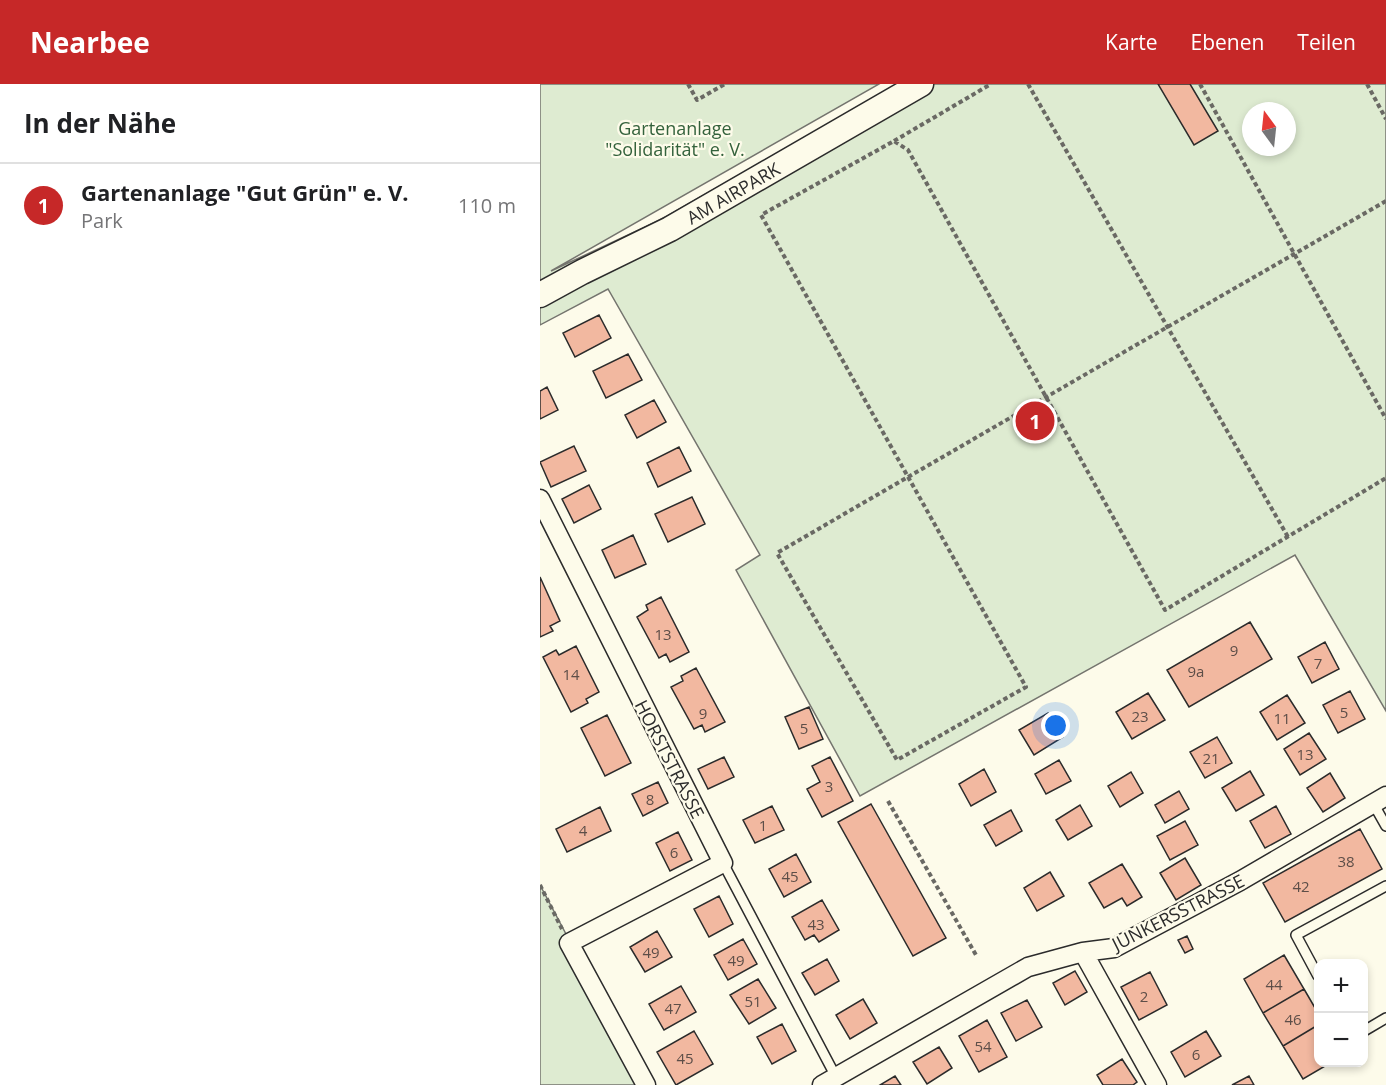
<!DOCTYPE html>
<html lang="de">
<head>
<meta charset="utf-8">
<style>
	body { margin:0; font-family:"Open Sans",sans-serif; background:#f6f6f6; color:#202124 }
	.controls { position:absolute; right:18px; bottom:18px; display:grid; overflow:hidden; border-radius:12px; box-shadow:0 3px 9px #0003 }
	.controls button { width:54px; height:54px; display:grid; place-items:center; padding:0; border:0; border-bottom:2px solid #e0e0e0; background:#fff; color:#202124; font:30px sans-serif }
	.compass { position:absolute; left:702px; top:18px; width:54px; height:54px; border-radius:50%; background:#fff; box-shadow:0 3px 9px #0003; rotate:345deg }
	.you { position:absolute; left:516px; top:642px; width:21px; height:21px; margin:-15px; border:4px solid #fff; border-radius:50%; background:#1a73e8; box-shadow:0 0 0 9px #1a73e833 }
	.badge { display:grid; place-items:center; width:39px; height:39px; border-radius:50%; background:#c62828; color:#fff; font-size:20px; font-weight:700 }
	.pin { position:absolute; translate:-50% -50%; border:3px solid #fff; box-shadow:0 2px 6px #0006 }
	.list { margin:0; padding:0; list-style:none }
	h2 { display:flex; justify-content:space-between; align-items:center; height:78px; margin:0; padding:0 24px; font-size:26px }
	h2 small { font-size:20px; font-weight:400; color:#757577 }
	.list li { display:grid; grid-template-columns:39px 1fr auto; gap:18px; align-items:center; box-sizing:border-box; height:84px; padding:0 24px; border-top:2px solid #e0e0e0 }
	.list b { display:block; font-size:22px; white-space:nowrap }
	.list p { margin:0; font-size:20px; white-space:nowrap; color:#757577 }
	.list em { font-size:20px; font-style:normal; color:#757577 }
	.map { position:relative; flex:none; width:846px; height:1001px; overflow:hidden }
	header { display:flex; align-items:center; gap:36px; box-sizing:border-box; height:84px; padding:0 30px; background:#c62828; color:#fff }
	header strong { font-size:28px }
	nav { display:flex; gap:33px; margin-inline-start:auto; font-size:21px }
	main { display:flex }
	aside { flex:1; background:#fff }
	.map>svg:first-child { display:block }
	.green { fill:#deebd1; stroke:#74746e; stroke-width:1.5; fill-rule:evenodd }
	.building { fill:#f2b8a0; stroke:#2b2b2b; stroke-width:1.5 }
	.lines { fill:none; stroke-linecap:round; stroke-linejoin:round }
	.lane-casing { stroke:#2b2b2b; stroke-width:12 }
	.street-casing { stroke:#2b2b2b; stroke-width:21 }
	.secondary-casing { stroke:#2b2b2b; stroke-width:27 }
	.path { stroke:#6a6964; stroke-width:4; stroke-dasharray:4.5 3; stroke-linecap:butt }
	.lane { stroke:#fdfbea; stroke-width:9 }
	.street { stroke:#fdfbea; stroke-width:18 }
	.secondary { stroke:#fdfbea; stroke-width:24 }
	.labels { text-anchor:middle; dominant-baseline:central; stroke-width:4.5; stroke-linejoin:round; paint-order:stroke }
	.number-label { font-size:15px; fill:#5d4e48 }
	.park-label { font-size:18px; fill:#34623c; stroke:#fdfbea }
	.street-label { font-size:18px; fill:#2b2b2b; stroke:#fdfbea }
</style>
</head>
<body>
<header>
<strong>Nearbee</strong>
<nav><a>Karte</a><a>Ebenen</a><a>Teilen</a></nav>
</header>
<main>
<aside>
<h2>In der Nähe<small></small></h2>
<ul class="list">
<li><span class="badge">1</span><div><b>Gartenanlage &quot;Gut Grün&quot; e. V.</b><p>Park</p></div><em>110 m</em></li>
</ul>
</aside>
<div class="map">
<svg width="846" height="1001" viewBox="0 0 846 1001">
	<rect width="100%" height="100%" fill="#fdfbea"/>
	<path class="green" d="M0 0H339L11 187 120 136 359 0H846V627L755 471 320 712 196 486 220 471 68 205 0 241ZM711 27H747V63H711Z
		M0 801 106 1001H0Z"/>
	<path class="building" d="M618 0H650L678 47 654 61Z
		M59 231 71 254 35 273 23 249Z
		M88 270 102 296 66 314 53 287Z
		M7 303 18 326 0 335V307Z
		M114 316 126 338 97 354 85 331Z
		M34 362 46 387 11 403 0 378Z
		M139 363 151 387 118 403 107 379Z
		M49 401 61 425 34 439 22 415Z
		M152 413 165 440 128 458 115 430Z
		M93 451 106 480 75 494 62 466Z
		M0 493 20 537 10 542 13 547 0 553Z
		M121 513 149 568 130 578 126 570 119 574 97 533 108 526 106 521Z
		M710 538 732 575 649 623 627 586Z
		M785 558 799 585 772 599 758 573Z
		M36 562 59 608 46 615 48 619 31 628 3 573 16 566 19 571Z
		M156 584 185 638 165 648 162 641 154 645 131 603 143 597 141 592Z
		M810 607 825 635 798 649 783 621Z
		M608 609 625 636 592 655 576 628Z
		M747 611 765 639 737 656 720 628Z
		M269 623 283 655 259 665 245 633Z
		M508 629 523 653 494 671 479 646Z
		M67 631 91 679 65 692 41 644Z
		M769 649 786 675 760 691 744 665Z
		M677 653 692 679 665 694 650 668Z
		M184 673 194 693 168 705 158 685Z
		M290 673 313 717 282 733 267 705 280 698 272 682Z
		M519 676 531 697 506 710 495 690Z
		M444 685 456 708 431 722 419 700Z
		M710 687 724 711 696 727 682 704Z
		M591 688 603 709 580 723 568 702Z
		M790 689 805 714 783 728 767 704Z
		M118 698 128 719 103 732 92 710Z
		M639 707 649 725 625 739 615 721Z
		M331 720 406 854 373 872 298 738Z
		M540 721 552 742 528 756 516 736Z
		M232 722 244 746 215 759 203 736Z
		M736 722 751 750 725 764 710 737Z
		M60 723 71 747 27 768 16 745Z
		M471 726 482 747 456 762 444 741Z
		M645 737 658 761 630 776 617 752Z
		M820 745 842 785 745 838 723 799Z
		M138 748 152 776 130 787 116 759Z
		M256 770 271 798 244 813 229 785Z
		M645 774 661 801 636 816 620 789Z
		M582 780 602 813 587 822 582 814 564 824 549 799Z
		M510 788 524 812 497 827 484 804Z
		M179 812 193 840 169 853 154 825Z
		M282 816 299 846 279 858 274 851 265 856 252 833Z
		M117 847 132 873 105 888 90 863Z
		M647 852 653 865 645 869 638 856Z
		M203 855 217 880 188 896 174 871Z
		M744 871 764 905 723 929 704 895Z
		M287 875 299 897 275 911 262 889Z
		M535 887 547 908 525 921 513 899Z
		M610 888 627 921 599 936 581 903Z
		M218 895 236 924 209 940 190 911Z
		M141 902 156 928 124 946 109 920Z
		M764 905 778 929V941L743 962 723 929Z
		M323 915 337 939 310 955 296 931Z
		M487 916 502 943 476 957 461 929Z
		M447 936 467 973 439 988 419 952Z
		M242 940 256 967 232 980 217 953Z
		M778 941V978H792L763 995 743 962Z
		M154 947 173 980 136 1001 117 968Z
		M666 947 681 972 645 993 631 968Z
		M399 963 412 984 387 1000 373 978Z
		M582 975 597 998 593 1001H563L557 991Z
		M355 992 361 1001H340Z
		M709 992 714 1001H692Z"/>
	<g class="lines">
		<defs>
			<path id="lane" d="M833 719 846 742
				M183 779 296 993
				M778 892 756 851 846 802
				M824 947 846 934"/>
			<path id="street" d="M0 415 183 779 29 859 106 1001
				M543 868 617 1001
				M282 1001 488 883 543 868 574 864 700 797 846 712"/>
			<path id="secondary" d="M0 211 42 188 130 145 381 0"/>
		</defs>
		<use href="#lane" class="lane-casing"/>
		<use href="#street" class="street-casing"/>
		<use href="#secondary" class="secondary-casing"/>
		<path class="path" d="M148 0 157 16 185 0
			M488 0 748 453
			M660 0 846 335
			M827 0 846 35
			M354 57 451 0
			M846 117C643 234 440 351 237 469L357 676 486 603 221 131 354 57 368 66 625 526 846 394
			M348 717 436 871
			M0 801 22 845"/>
		<use href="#lane" class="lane"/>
		<use href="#street" class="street"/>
		<use href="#secondary" class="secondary"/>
	</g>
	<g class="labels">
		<g class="number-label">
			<text x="123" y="550">13</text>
			<text x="694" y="566">9</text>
			<text x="778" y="579">7</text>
			<text x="656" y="587">9a</text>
			<text x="31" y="590">14</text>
			<text x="804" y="628">5</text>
			<text x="163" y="629">9</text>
			<text x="600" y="632">23</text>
			<text x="742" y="634">11</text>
			<text x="264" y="644">5</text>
			<text x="765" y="670">13</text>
			<text x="671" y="674">21</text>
			<text x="289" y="702">3</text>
			<text x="110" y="715">8</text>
			<text x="223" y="741">1</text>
			<text x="43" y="746">4</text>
			<text x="134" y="768">6</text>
			<text x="806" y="777">38</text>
			<text x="250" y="792">45</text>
			<text x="761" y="802">42</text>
			<text x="276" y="840">43</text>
			<text x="111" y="868">49</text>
			<text x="196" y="876">49</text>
			<text x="734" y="900">44</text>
			<text x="604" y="912">2</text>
			<text x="213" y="917">51</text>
			<text x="133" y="924">47</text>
			<text x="753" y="935">46</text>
			<text x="443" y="962">54</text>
			<text x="656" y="970">6</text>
			<text x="145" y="974">45</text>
		</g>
		<g class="park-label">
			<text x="135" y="44">Gartenanlage<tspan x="135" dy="21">"Solidarität" e. V.</tspan></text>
		</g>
		<g class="street-label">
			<text transform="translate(193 109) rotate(-30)">AM AIRPARK</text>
			<text transform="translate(130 675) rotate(63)">HORSTSTRASSE</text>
			<text transform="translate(638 828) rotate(-27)">JUNKERSSTRASSE</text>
		</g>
	</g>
</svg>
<div class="controls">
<button>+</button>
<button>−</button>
</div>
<svg class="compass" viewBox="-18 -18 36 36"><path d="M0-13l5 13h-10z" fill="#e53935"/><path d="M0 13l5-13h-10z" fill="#757577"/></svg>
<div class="you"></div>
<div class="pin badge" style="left:495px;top:337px">1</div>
</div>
</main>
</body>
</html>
